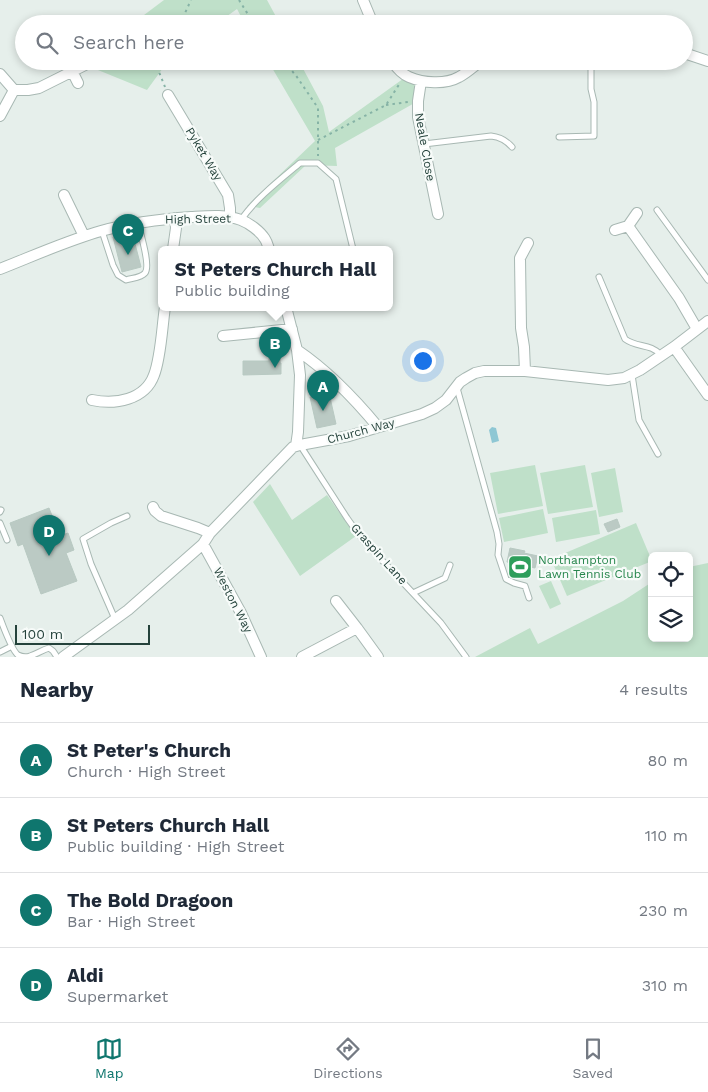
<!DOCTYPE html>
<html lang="en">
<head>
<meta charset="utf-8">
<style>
	body { margin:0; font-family:"Work Sans",sans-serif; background:#f6f6f7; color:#1f2937 }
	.controls { position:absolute; right:15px; bottom:15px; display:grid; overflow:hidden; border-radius:8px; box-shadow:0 2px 8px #0003 }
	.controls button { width:45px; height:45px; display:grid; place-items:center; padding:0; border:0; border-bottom:1px solid #e0e1e3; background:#fff; color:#1f2937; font:25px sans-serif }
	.scale { position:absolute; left:15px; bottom:12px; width:135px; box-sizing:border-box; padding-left:5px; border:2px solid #24423b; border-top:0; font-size:14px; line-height:18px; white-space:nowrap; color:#24423b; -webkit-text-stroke:4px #f7fbf9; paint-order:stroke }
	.you { position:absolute; left:422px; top:360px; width:18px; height:18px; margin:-12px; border:4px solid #fff; border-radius:50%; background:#1a73e8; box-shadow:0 0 0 8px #1a73e833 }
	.badge { display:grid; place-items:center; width:32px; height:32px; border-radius:50%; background:#0f766e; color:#fff; font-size:16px; font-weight:700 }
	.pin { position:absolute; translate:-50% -41px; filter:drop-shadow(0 1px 2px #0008) }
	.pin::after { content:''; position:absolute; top:26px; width:18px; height:15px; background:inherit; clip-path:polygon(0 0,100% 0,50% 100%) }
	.popup { position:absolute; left:158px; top:246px; width:235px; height:65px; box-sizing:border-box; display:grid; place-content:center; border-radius:8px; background:#fff; filter:drop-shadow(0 1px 4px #0005); font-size:16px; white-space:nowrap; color:#747a83 }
	.popup b { font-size:19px; color:#1f2937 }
	.popup::after { content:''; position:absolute; left:50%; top:100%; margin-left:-10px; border:10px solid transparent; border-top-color:#fff }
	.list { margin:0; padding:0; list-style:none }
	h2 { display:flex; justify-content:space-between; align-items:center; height:65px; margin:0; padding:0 20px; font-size:21px }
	h2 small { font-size:16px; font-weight:400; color:#747a83 }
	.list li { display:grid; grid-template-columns:32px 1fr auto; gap:15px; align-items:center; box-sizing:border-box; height:75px; padding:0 20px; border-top:1px solid #e0e1e3 }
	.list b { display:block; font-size:19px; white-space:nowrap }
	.list p { margin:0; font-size:16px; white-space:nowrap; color:#747a83 }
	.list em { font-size:16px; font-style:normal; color:#747a83 }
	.icon { flex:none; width:28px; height:28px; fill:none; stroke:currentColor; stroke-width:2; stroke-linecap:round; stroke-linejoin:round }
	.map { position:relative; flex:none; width:708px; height:657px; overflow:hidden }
	.search { position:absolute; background:#fff; box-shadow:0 2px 8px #0003; left:15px; right:15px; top:15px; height:55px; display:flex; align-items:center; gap:12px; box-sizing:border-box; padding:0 18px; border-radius:28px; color:#747a83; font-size:19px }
	.sheet { height:365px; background:#fff }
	nav { display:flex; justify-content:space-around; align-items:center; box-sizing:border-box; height:70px; border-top:1px solid #e0e1e3; background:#fff; font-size:14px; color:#747a83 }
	nav a { display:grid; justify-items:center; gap:2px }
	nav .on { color:#0f766e }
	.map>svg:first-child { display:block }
	.green { fill:#bfe0c9 }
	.water { fill:#8ec7d4 }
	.building { fill:#bbcac4; stroke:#b8c9c2 }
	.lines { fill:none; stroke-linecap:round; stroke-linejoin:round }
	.lane-casing { stroke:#a8b8b3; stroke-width:7 }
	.street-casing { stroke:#a8b8b3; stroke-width:12 }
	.path { stroke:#86b3a6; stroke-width:2; stroke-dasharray:2.5 4; stroke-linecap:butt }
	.lane { stroke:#fff; stroke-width:5 }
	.street { stroke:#fff; stroke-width:10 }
	.labels { text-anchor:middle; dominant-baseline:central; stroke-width:4.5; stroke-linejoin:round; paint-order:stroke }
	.street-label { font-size:12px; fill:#24423b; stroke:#f7fbf9 }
	.leisure-label { font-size:12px; fill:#27864d; stroke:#f7fbf9; text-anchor:start }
</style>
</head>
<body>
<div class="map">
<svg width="708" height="657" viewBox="0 0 708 657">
	<rect width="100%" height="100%" fill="#e6efeb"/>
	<path class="green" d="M164 0H267L280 24H245L237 9 216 24H132Z
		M93 61H168L147 90 93 68Z
		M268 61H299L323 106 329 132 407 76 421 81 418 101 335 148 337 166 306 165 260 208 247 206 315 141Z
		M535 465 543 506 498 514 490 473Z
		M585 465 593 507 548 514 540 473Z
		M615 468 623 512 599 517 591 473Z
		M270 484 292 520 327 495 356 536 300 576 253 502Z
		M543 509 548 533 504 542 499 518Z
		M596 510 600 534 556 542 552 518Z
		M636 523 652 561 567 596 551 559Z
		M708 563V657H475L530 628 538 644 623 601 652 582V638H689V567Z
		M551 581 561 604 550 609 539 586Z"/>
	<path class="water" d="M492 427 496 428 499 441 492 443 489 430Z"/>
	<path class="building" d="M132 232 141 267 122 272 113 237Z
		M269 358H280V363H281V374L243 375V361H269Z
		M329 393 336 424 317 428 310 397Z
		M49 508 60 536 68 533 74 550 66 553 77 581 41 594 23 544 18 546 10 523Z
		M617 519 620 527 608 532 604 524Z
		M510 548 525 551 524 553 538 556 535 568 507 562Z"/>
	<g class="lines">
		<defs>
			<path id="lane" d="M559 137 594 136V102L591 89V61
				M424 144 491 136C500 137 506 140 512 147
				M657 210 708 280
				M241 220C255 199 281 179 300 163H318L336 179 353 249
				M102 231 113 265 118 275 126 280C132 278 141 278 145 273 151 266 140 232 138 223
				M599 277 625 339C637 348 650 343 661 355
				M632 375 639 420 658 454
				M457 388 497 532 499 544 498 555 506 579 514 583 525 586 529 598
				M300 445 347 518 362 539 441 623 466 657
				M0 512 1 510
				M0 523 7 540
				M413 593 445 578 450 565
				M0 618C3 626 12 651 18 655 22 657 27 657 30 656 37 654 42 650 49 648L53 651 57 657
				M115 619 91 564 83 539 111 523 127 516
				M0 652 12 646"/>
			<path id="street" d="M363 0 373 24
				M580 24 591 23 604 24
				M684 53 708 61
				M392 61C396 67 402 74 409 77 423 83 445 85 459 77 467 73 474 66 481 61
				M72 71 78 83
				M0 74 14 90H28L39 88 89 63
				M421 81 418 101V117L438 214
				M168 95 228 195 230 208V217
				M0 116 14 90
				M64 195 84 236
				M628 226 637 213
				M615 230 628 226 679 298 697 329
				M173 249 176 228 175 218
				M0 269C33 256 66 241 101 231 130 223 161 219 191 217 207 216 226 214 241 220 249 223 260 231 265 239 267 242 268 246 269 249
				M286 307 297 350 300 375 298 432 296 446
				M223 336 292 329
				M674 347 708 395
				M297 350C328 371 354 398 378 427
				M525 371 524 347 521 328 520 258 528 243
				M92 400C115 405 145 400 154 375 161 357 162 327 165 307
				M153 507 155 511 161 516 198 528 210 533
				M203 544 241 613 261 657
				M336 601 357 628
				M63 657 128 610 203 544 210 533 293 447 300 445 349 436 422 414 435 408 446 400 460 382 466 378 475 373 484 371H525L608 380 624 378 640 370 674 347 708 321
				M302 657 357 628 378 657"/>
		</defs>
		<use href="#lane" class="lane-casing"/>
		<use href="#street" class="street-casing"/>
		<path class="path" d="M239 0 254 24
			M180 24 191 0
			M116 61 148 66 163 61
			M164 61 159 72 165 87
			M284 61 297 77 318 108V156
			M386 105 408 102
			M318 140 386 105 400 83"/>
		<use href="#lane" class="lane"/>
		<use href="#street" class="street"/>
	</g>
	<defs>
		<symbol id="stadium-square" viewBox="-11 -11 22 22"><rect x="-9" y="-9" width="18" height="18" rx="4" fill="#2e9e5b" stroke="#f7fbf9"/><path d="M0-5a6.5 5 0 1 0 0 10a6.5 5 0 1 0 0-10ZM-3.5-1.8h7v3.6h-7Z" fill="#fff"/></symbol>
	</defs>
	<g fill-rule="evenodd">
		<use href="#stadium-square" x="506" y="553" width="28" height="28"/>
	</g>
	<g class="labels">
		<g class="street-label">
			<text transform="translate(425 147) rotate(80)">Neale Close</text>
			<text transform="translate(204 154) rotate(59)">Pyket Way</text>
			<text transform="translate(198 219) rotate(-1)">High Street</text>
			<text transform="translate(361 431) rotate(-15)">Church Way</text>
			<text transform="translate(379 554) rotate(48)">Graspin Lane</text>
			<text transform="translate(233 600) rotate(63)">Weston Way</text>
		</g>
		<g class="leisure-label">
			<text x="538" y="560">Northampton<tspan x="538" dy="14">Lawn Tennis Club</tspan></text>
		</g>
	</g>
</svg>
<div class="controls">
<button><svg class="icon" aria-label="locate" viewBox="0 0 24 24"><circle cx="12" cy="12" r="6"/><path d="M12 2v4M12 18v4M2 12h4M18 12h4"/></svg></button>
<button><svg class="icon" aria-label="layers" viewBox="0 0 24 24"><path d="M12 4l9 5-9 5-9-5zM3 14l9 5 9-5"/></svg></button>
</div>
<div class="scale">100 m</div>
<div class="you"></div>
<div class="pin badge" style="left:323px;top:411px">A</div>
<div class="pin badge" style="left:275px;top:368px">B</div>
<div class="popup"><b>St Peters Church Hall</b>Public building</div>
<div class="pin badge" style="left:128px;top:255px">C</div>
<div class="pin badge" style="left:49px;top:556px">D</div>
<div class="search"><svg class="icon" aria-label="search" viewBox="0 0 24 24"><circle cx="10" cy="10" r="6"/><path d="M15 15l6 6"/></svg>Search here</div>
</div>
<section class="sheet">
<h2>Nearby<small>4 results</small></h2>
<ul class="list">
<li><span class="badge">A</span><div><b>St Peter's Church</b><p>Church · High Street</p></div><em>80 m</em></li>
<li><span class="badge">B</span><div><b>St Peters Church Hall</b><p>Public building · High Street</p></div><em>110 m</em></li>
<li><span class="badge">C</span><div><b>The Bold Dragoon</b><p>Bar · High Street</p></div><em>230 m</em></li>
<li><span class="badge">D</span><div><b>Aldi</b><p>Supermarket</p></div><em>310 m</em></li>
</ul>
</section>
<nav>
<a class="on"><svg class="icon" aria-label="map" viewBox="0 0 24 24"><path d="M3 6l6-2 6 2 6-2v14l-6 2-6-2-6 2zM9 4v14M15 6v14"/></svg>Map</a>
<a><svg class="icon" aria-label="directions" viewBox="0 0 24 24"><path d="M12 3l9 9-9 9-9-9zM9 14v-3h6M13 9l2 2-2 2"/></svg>Directions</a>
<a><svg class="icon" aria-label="saved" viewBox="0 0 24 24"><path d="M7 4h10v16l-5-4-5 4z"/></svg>Saved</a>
</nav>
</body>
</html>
